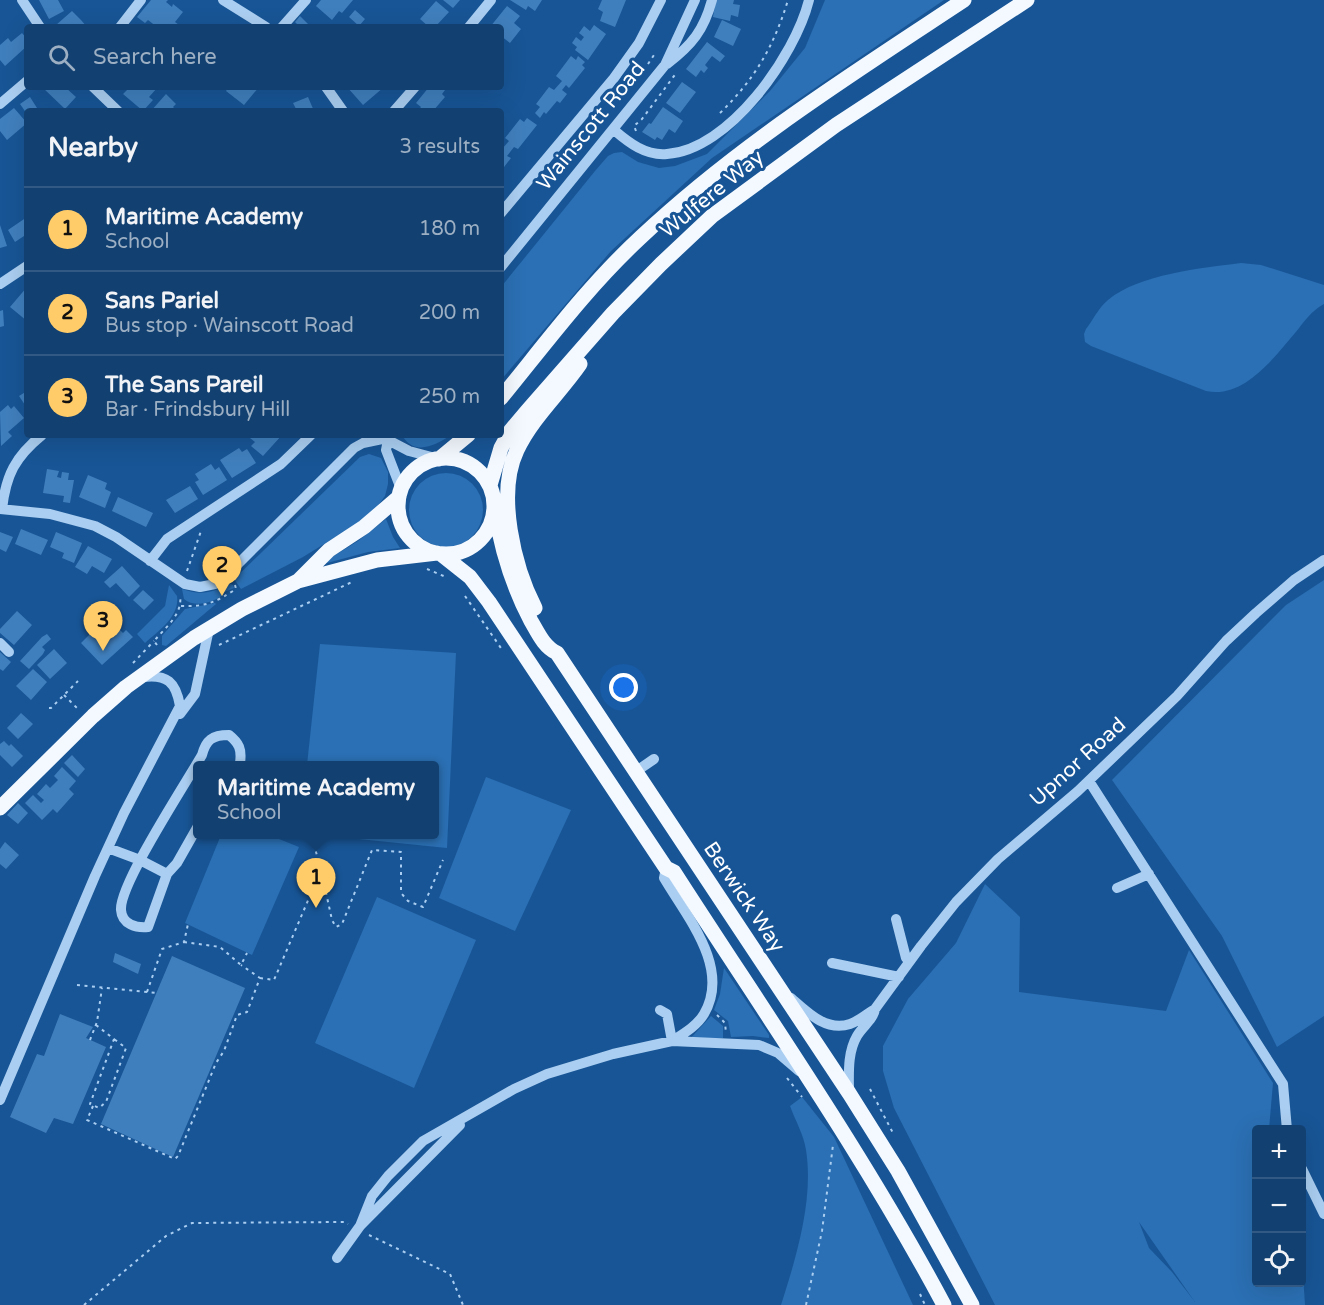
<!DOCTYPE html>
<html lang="en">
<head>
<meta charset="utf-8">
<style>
	body { margin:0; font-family:"Varela Round",sans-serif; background:#1f4b78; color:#f1f3f6 }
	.controls { position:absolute; right:18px; bottom:18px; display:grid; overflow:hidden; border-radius:6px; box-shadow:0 6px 24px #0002 }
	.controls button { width:54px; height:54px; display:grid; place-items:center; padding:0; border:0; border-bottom:2px solid #315983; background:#124070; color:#f1f3f6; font:30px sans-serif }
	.you { position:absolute; left:624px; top:688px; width:21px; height:21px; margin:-15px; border:4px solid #fff; border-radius:50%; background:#1a73e8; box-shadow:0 0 0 9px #1a73e833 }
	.badge { display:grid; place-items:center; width:39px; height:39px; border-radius:50%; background:#ffcc69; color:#111; font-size:20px; font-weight:700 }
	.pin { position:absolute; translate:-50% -50px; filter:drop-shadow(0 2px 3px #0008) }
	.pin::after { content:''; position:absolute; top:32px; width:21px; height:18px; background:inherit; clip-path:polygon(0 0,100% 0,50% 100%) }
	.popup { position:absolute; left:193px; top:761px; width:246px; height:78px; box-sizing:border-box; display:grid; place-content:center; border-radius:6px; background:#124070; filter:drop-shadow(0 2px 4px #0005); font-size:20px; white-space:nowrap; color:#9cafc3 }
	.popup b { font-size:22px; color:#f1f3f6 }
	.popup::after { content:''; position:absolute; left:50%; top:100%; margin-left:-12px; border:12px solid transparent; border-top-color:#124070 }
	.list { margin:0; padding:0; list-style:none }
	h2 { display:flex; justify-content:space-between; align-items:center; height:78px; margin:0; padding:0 24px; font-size:26px }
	h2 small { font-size:20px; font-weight:400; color:#9cafc3 }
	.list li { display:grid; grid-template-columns:39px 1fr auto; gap:18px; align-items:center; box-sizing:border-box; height:84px; padding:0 24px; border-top:2px solid #315983 }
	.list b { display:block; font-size:22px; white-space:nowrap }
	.list p { margin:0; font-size:20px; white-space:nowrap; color:#9cafc3 }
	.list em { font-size:20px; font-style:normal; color:#9cafc3 }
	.icon { flex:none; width:33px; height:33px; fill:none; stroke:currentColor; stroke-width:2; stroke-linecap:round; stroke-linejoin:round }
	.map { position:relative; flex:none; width:1324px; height:1305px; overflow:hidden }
	.search { position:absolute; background:#124070; box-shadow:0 6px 24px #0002; left:24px; top:24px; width:480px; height:66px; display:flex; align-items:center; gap:15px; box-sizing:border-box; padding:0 21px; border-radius:6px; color:#9cafc3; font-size:22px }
	.panel { position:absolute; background:#124070; box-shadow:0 6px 24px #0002; left:24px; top:108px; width:480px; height:330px; border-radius:6px }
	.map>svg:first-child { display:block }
	.green { fill:#2b70b4; fill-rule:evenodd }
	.building { fill:#407fbd }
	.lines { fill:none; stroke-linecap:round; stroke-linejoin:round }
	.path { stroke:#aacef1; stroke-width:2; stroke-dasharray:3 4.5; stroke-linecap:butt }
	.minor { stroke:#aacef1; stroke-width:10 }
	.major { stroke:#f3f9ff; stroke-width:15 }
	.labels { text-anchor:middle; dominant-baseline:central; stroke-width:6; stroke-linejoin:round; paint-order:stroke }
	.street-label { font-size:21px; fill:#fff; stroke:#185596 }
</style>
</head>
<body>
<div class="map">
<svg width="1324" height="1305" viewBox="0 0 1324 1305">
	<rect width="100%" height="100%" fill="#185596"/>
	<path class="green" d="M825 0H944L712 158 611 251 501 380V287L595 171 608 156 614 153 622 152 638 162 659 168 675 166 707 154 770 91 805 48Z
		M1241 263 1261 265 1324 285V304C1311 311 1304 322 1295 333 1273 359 1243 399 1206 391L1091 346 1085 342 1084 334 1086 329C1093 320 1099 307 1108 300 1139 274 1202 268 1241 263Z
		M402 435H451C436 445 414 457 402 435Z
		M369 454 381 458 388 472V484L385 496 371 515 303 557 241 589 234 579 360 457Z
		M409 510a37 37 0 1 1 74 0a37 37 0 1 1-74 0Z
		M386 519 393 537 400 548 368 552 327 563V560L358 541Z
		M1324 580V1016L1277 1047 1222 936 1112 780 1286 605Z
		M229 583 233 585 234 588 222 593 223 595C212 603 195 608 184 599L182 589C199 595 213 594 229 583Z
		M169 585 177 596C180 616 159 631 145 643L137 634 165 606Z
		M215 603 216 604 166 646 162 645V636L185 609Z
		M320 644 456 653 447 848 319 835 434 834V766L307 765Z
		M486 777 571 810 515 931 439 898Z
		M221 835H269L299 847 252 955 185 923Z
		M985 884 1020 917 1019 992 1166 1011 1189 950 1273 1083 1269 1129 1256 1130V1282H1302V1259L1305 1305H995L894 1108 883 1071V1046L908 999 956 943ZM1139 1222 1195 1302 1172 1272 1149 1248Z
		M377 897 476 940 414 1088 315 1043Z
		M724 968 769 1035V1038L753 1036 731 1037 728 1021 714 1010 720 994Z
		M711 1016 723 1026V1038L688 1041Z
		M802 1097 834 1137 913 1305H781C796 1258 814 1200 806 1150 804 1135 795 1120 790 1106Z"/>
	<path class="building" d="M39 0H58L64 11 49 19Z
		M151 0H168L166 2 172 7 173 4 183 12 175 22 182 27H157L148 20 145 23 137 17Z
		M321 0H353L342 13 339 11 332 20 316 6Z
		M443 0H460L453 8Z
		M510 0H542L535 11 528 6 526 10Z
		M602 0H626L615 27 600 21 603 12 598 9Z
		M716 0H734L733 4 740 5 738 17 731 15 730 21 713 17Z
		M436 1 449 12 435 27H429L420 19Z
		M507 6 520 16 514 23 521 29 510 43 501 36V27H490Z
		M355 10 365 19 359 26 349 17Z
		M72 11 81 20 87 27 56 25Z
		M300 16 308 24 305 27H300L295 22Z
		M722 20 741 29 733 46 714 37Z
		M594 25 606 34 588 60 575 50 577 47 572 43 576 37 581 41 584 37 579 33 584 26 590 31Z
		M22 33 27 39V46L5 66 0 60V45L8 38 11 42Z
		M707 42 725 56 720 62 712 56 705 65 708 68 704 73 701 70 696 77 686 69Z
		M571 56 576 60 578 56 585 62 582 65 585 68 569 88 566 85 562 90 567 94 560 103 557 101 546 114 544 112 540 118 535 113 540 107 536 104 549 87 554 90 562 81 556 76Z
		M682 82 696 92 680 113 666 103Z
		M42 87H65L76 97 65 109Z
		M130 87 147 88 158 87 149 97 153 100 143 111 123 94Z
		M229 87H259L244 105 226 91Z
		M347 87H384L363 105Z
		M429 87 437 89 442 87 445 90 442 94 445 97 433 111H418L421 107 416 103Z
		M166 94 176 104 173 107 177 111H151Z
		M30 97 37 108 33 111H27V114L20 104Z
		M308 97 314 111H297L293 103Z
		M663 107 683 121 675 133 669 129 662 140 657 137 655 140 642 132 649 123 651 124Z
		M14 108 27 123 7 140 0 131V119Z
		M527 118 537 125 518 149 514 147 507 156 511 158 501 171V148L502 149 509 141 505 138 520 119 524 122Z
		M27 217V234L15 242 8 230Z
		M0 225 7 246 0 248Z
		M27 287V321L10 307Z
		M3 310 4 326 0 327V311Z
		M27 391V408L19 396Z
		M8 405 11 409 14 406 24 418 8 432 12 436 1 446 0 412Z
		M253 435 260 436 282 435 263 456 251 446 255 442 250 438Z
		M239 448 242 452 247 449 256 463 232 478 220 460Z
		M211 464 215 470 219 467 227 480 203 495 195 482 199 480 195 474Z
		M47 469 59 471 57 477 61 478 62 472 69 473 68 480H74L70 503 63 502 64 496 43 493Z
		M88 475 107 483 105 489 111 492 105 508 79 497Z
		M190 486 198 499 175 513 166 500Z
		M118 497 153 513 146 527 112 511Z
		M21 529 48 540 41 555 15 544Z
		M0 532 13 537 6 552 0 549Z
		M56 532 82 543 74 563 62 558 64 553 50 547Z
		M88 546 112 559 104 573 92 566 87 574 75 567Z
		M122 566 140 586 129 597 116 583 110 588 104 582Z
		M143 590 154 600 144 610 133 600Z
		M17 611 32 625 14 645 0 633V629Z
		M110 624 114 627 116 626 123 633 126 630 133 637 102 665 81 643 92 632 96 637Z
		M47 634 51 639 42 647 45 650 43 654 29 669 20 661 42 637Z
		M54 649 67 663 50 679 37 665Z
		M0 652 11 662 3 671 0 669Z
		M33 669 47 682 31 700 16 686Z
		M21 713 33 724 18 739 7 728Z
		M4 741 9 746 11 744 23 756 12 767 0 755V744Z
		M72 755 85 769 78 777 64 763Z
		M62 767 76 781 69 789 74 794 57 813 53 809 42 820 25 803 33 795 41 803 44 800 37 794 46 784 50 788 58 780 54 776Z
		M18 803 28 813 18 824 7 815Z
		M5 842 19 855 6 869 0 864V849Z
		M115 953 141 964 138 974 113 962Z
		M172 956 245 988 173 1157 101 1124Z
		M60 1014 93 1027 86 1038 106 1047 73 1124 54 1118 46 1133 10 1117 37 1054 44 1056Z"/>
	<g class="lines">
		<path class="path" d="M648 64 656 52
			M720 113C755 79 774 46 788 0
			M636 131 634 126 642 119 677 72
			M427 569 446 577
			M187 571 201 531
			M465 596 503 651
			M181 606C206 607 216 602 236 589L235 585
			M157 645 154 641C165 628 183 614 180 596
			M219 645 352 582
			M133 663 154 641
			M64 695 79 710
			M49 708H51L78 681
			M321 870 332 920 336 927 342 924 372 850 401 852V893L408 901 423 907 443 860
			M184 942 220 947 241 965 247 953
			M260 978 274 980 321 870 311 834
			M77 985 156 993
			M147 992 162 949 184 942 188 924
			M717 1015 725 1023 726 1033
			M96 1025 114 1039 90 1104 99 1108 106 1102 126 1048 114 1039
			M90 1040 97 1022 102 988
			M787 1078 802 1097
			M870 1089 894 1135
			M93 1106 87 1120 175 1159 178 1156 216 1063 224 1051 237 1015 247 1012 260 978 241 965
			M369 1235 450 1274 463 1305
			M920 1294 925 1305
			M84 1305 166 1236 192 1223 344 1222 348 1224
			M806 1305 822 1231 833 1145"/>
		<path class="minor" d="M22 0 40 27
			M223 0 266 27
			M120 27 141 0
			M282 27 306 0
			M469 27 491 0
			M667 64C692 45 704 30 712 0
			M93 87 118 111
			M326 87 343 111
			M0 104 27 81
			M394 111 415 87
			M614 130C629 143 646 156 667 154 729 150 795 56 809 0
			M501 213 614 78 639 43 661 0
			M501 267 665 65 695 0
			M0 284 27 266
			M387 435 388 440 386 450 401 489
			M388 440 409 451 439 459
			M0 509 50 514 95 526 116 537 185 584 200 587 215 584 223 579 354 448 363 443 387 438
			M2 509C6 475 15 457 42 435
			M150 561 167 539 281 464 311 435
			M0 643 9 652
			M180 714 195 694 209 629
			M635 772 654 759
			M1089 781 1283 1084 1287 1130
			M198 826 177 863 167 874 148 927C137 928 122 925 121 910 119 885 186 783 202 755 206 740 212 735 229 735 239 743 242 749 240 763L236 766
			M108 848 140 860 167 874
			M666 868 664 878C687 917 731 968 704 1014 697 1026 683 1034 672 1041
			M1117 888 1149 874
			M896 919 906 958 911 960
			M832 963 899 977
			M791 998C807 1012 826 1032 850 1024 859 1021 868 1013 875 1009
			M660 1010 667 1014 672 1041
			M849 1093C849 1075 847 1053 857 1036 863 1026 873 1020 875 1009L921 946 956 902 998 859 1078 791 1177 696 1226 641 1256 613 1294 580 1324 560
			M0 1100 95 876 124 813 180 706C176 682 167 674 143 677
			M1302 1169 1324 1214
			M360 1226 372 1196 388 1176 423 1141 514 1089 547 1074 613 1054 672 1041 759 1045 778 1053 799 1071
			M337 1258 360 1226 460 1125"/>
		<path class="major" d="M501 398C546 343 588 286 641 237 739 145 852 74 964 0
			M398 506a48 48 0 1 1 96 0a48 48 0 1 1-96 0Z
			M439 459 468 435
			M490 485 501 448 511 430 527 411 613 313 661 264 712 216 836 125 1027 0
			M495 509C501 549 512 585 531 621 538 633 544 647 557 653L849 1093 898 1171 972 1305
			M441 554 470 577 489 602 666 868 674 872C766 1015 864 1155 944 1305
			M298 581 329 550 364 527 399 497
			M535 608C514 567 496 494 517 450 532 418 560 393 580 364
			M0 808 93 716 126 687 194 638 242 609 298 581 377 560 437 553"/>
	</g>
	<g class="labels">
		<g class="street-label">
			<text transform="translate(591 126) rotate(-51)">Wainscott Road</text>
			<text transform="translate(712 194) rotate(-39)">Wulfere Way</text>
			<text transform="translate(1078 762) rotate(-42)">Upnor Road</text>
			<text transform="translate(744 897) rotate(56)">Berwick Way</text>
		</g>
	</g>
</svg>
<div class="controls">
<button>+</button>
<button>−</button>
<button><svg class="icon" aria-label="locate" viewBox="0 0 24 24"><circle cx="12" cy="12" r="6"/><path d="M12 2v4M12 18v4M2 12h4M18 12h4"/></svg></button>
</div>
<div class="you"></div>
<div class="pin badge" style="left:316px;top:908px">1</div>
<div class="popup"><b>Maritime Academy</b>School</div>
<div class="pin badge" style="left:222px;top:596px">2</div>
<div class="pin badge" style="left:103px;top:651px">3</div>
<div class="search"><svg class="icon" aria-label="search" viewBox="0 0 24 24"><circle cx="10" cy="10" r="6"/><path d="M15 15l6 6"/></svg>Search here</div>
<section class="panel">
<h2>Nearby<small>3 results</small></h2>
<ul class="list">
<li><span class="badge">1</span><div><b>Maritime Academy</b><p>School</p></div><em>180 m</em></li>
<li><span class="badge">2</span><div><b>Sans Pariel</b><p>Bus stop · Wainscott Road</p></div><em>200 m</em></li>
<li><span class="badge">3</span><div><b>The Sans Pareil</b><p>Bar · Frindsbury Hill</p></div><em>250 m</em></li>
</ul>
</section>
</div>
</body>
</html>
